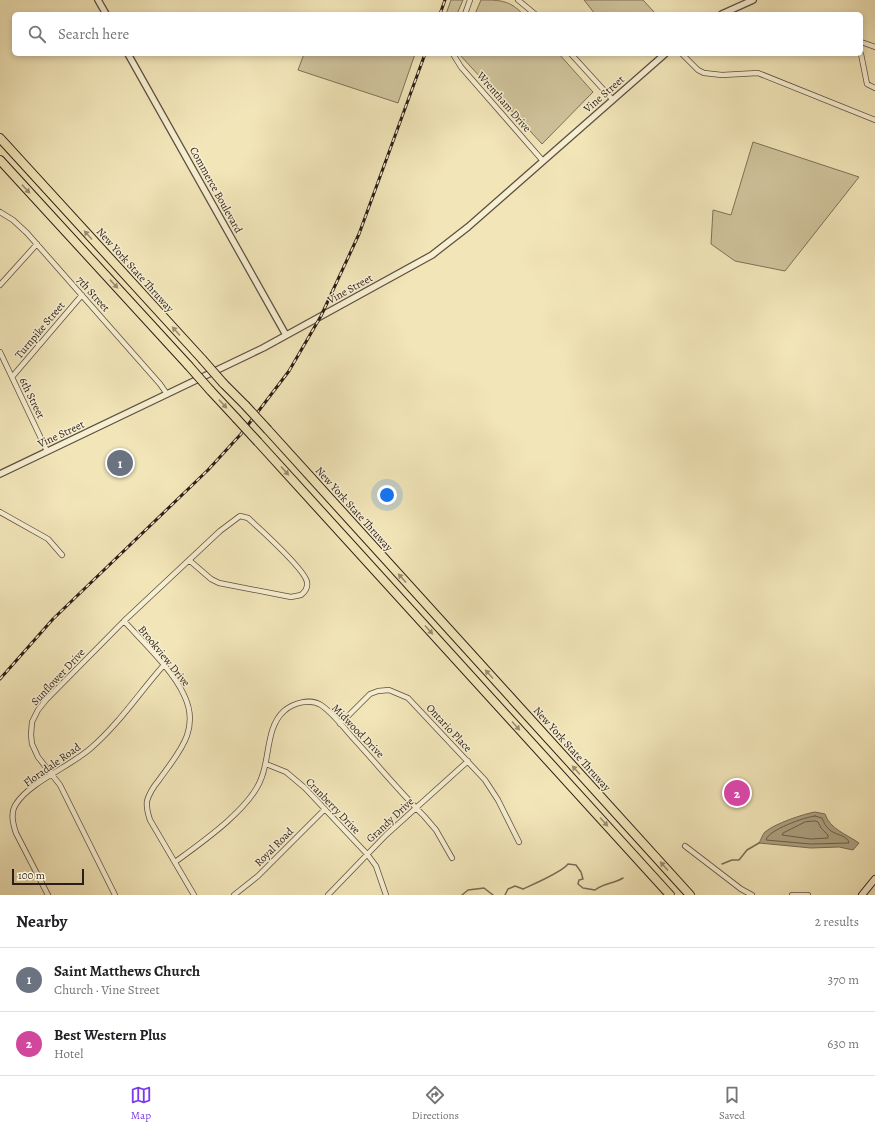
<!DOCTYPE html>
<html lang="en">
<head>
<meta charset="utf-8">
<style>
	body { margin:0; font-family:Alegreya,serif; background:#f6f6f6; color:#202124 }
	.scale { position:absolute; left:12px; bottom:10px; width:72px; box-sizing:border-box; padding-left:4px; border:2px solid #2b1e17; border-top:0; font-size:11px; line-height:14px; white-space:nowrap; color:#2b1e17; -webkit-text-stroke:3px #f7efd2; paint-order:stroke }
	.you { position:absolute; left:387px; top:495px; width:14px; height:14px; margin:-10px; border:3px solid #fff; border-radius:50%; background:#1a73e8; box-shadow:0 0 0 6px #1a73e833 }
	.badge { display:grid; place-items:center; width:26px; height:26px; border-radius:50%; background:#7c3aed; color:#fff; font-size:13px; font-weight:700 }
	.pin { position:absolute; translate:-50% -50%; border:2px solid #fff; box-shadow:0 1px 4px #0006 }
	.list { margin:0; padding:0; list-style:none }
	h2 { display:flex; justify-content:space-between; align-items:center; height:52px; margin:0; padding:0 16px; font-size:17px }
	h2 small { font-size:13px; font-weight:400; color:#757577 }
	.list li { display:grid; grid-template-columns:26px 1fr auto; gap:12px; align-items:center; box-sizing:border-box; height:64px; padding:0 16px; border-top:1px solid #e0e0e0 }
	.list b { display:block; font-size:15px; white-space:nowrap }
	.list p { margin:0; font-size:13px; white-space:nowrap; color:#757577 }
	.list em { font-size:13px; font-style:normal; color:#757577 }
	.icon { flex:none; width:22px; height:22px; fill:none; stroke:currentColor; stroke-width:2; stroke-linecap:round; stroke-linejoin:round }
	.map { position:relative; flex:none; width:875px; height:895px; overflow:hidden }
	.search { position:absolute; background:#fff; box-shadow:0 2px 6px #0003; left:12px; right:12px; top:12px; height:44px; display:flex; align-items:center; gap:10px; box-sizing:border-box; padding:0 14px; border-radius:6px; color:#757577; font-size:15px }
	.sheet { height:180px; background:#fff }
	nav { display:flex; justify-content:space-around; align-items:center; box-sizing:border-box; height:56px; border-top:1px solid #e0e0e0; background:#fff; font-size:11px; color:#757577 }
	nav a { display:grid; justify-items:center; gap:2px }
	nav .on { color:#7c3aed }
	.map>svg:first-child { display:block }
	.green { fill:#d0c49d; stroke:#7e715a }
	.water { fill:#aea282; stroke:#7a6d57 }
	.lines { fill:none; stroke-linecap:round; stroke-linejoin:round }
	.shore { stroke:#6c604c; stroke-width:1 }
	.stream { stroke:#7a6d57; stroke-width:1.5 }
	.minor-casing { stroke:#5d5040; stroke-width:6 }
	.tertiary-casing { stroke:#5d5040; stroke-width:8 }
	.secondary-casing { stroke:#2b1e17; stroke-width:8 }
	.motorway-casing { stroke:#2b1e17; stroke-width:10 }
	.minor { stroke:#f7efd2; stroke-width:4.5 }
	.tertiary { stroke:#f7efd2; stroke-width:5.5 }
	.secondary { stroke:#f7efd2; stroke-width:6 }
	.motorway { stroke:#f2e6b9; stroke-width:8 }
	.rail-casing { stroke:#2b1e17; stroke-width:3 }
	.rail { stroke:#f7efd2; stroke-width:1.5; stroke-dasharray:4.5; stroke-linecap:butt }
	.motorway-bridge-casing { stroke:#2b1e17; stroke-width:10; stroke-linecap:butt }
	.motorway-bridge { stroke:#f2e6b9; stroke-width:8 }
	.oneway { fill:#988c70 }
	.labels { text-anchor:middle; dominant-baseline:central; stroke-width:3; stroke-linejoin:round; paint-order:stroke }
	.street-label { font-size:11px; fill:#2b1e17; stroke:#f7efd2 }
</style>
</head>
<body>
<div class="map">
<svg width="875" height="895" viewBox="0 0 875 895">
	<rect width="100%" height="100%" fill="#f2e6b9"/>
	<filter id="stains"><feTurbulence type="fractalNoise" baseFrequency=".005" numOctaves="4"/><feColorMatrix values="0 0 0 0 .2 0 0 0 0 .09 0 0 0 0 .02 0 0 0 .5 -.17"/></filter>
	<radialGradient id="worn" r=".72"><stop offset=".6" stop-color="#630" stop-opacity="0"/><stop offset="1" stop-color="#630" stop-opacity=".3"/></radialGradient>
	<path class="green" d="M451 0H463L457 14H446Z
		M481 0C500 0 509 0 523 14H475Z
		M584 0H643L655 13 595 14Z
		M304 54H415L398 103 298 70Z
		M459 54H559L593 92 542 144Z
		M753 142 859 177 785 271 735 261 711 244 713 210 731 215Z"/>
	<path class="water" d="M815 812 825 814C830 829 846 834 859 843L853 850 839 847 811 848 759 843C761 840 762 835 765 832 774 824 803 814 815 812Z"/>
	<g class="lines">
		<path class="shore" d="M815 816 822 818C824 823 826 827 831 831 837 835 848 836 849 843L811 844 766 840C768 830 805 817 815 816Z
			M815 821 818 822 821 828 828 835V838L811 839 782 835 783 833 805 822Z"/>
		<path class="stream" d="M722 864 732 860H739L747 850 759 843
			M462 895 468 890 484 888 493 895
			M505 895 508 889 515 886 523 889C534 884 562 872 568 864L576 865 581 872 583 879 579 880 578 884 583 888 595 890C604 883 613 884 623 878"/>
		<defs>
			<path id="minor" d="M518 0 535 14
				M465 14 470 0
				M861 42 875 47
				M453 54 461 67 543 161
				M571 54 612 99
				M682 54 698 70 704 73 722 75 758 73 875 120
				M861 54 867 84 875 88
				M0 212 13 220 27 233 160 384 167 394
				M0 285 37 244
				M0 352 47 451
				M12 377 82 295
				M0 512 48 539 62 555
				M124 621C142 641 173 670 184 695 201 730 178 753 159 780 154 786 149 794 147 801 146 808 148 814 150 820L194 895
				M340 724 370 694 378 691 389 690 408 698 485 780 498 800 519 842
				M266 764 286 772 305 788 367 854 376 866 386 895
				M685 846 741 889 752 895
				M175 862C201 843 250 809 261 779 270 758 266 727 284 711 293 703 310 698 321 705 333 713 343 727 353 738 377 764 399 791 424 816L436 830 452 858
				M48 895 16 833C13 824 10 813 16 804 30 782 71 766 91 748 119 724 139 693 163 666
				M115 895 60 785 38 757 32 744 31 735 32 722 38 710 46 700 124 621 220 531 240 516 248 518C259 528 305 570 307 582 308 588 305 592 301 595L291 597 219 583 211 579 189 560
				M234 895 258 876 325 809
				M328 895 386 835 468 761
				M792 895H808"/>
			<path id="tertiary" d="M98 0 106 14
				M722 14 753 0
				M128 54 286 335
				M0 474 263 348 432 255 468 227 665 54"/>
			<path id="secondary" d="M862 895 875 879"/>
			<path id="motorway" d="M0 138 202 359
				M0 160 188 365
				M223 383 245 405
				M210 390 236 418
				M268 430 690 895
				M258 442 670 895"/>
		</defs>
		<use href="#minor" class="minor-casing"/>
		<use href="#tertiary" class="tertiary-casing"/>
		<use href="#secondary" class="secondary-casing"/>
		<use href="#motorway" class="motorway-casing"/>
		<use href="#minor" class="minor"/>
		<use href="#tertiary" class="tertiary"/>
		<use href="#secondary" class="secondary"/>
		<use href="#motorway" class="motorway"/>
		<defs>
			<path id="rail" d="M440 14 445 0
				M0 679 53 619 208 470 241 434 289 371 321 316 359 234 425 54"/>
		</defs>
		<use href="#rail" class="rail-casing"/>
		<use href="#rail" class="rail"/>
		<defs>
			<path id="motorway-bridge" d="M202 359 223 383
				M188 365 210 390
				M245 405 268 430
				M236 418 258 442"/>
		</defs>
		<use href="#motorway-bridge" class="motorway-bridge-casing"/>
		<use href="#motorway-bridge" class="motorway-bridge"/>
	</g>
	<defs><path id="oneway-solid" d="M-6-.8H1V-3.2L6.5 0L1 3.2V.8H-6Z"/></defs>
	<g class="oneway">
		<use href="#oneway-solid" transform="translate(26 189) rotate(47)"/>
		<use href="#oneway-solid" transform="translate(88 235) rotate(-132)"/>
		<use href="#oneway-solid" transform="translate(114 284) rotate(47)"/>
		<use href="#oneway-solid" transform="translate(176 331) rotate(-132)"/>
		<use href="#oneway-solid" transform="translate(223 404) rotate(47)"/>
		<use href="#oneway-solid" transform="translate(285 471) rotate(48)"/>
		<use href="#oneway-solid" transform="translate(402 578) rotate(-132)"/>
		<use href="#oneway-solid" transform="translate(429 630) rotate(48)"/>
		<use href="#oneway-solid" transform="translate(489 674) rotate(-132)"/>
		<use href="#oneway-solid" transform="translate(516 726) rotate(48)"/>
		<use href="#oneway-solid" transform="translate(576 770) rotate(-132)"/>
		<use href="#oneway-solid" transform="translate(604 822) rotate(48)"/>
		<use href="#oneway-solid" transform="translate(664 866) rotate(-132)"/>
	</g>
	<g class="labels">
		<g class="street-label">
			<text transform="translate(604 94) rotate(-41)">Vine Street</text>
			<text transform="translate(504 102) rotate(49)">Wrentham Drive</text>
			<text transform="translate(216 190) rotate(61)">Commerce Boulevard</text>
			<text transform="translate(135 270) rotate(48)">New York State Thruway</text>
			<text transform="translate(350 289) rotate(-29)">Vine Street</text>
			<text transform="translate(93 294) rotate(48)">7th Street</text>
			<text transform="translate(40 330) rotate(-50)">Turnpike Street</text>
			<text transform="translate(32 398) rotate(64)">6th Street</text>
			<text transform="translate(61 434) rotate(-25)">Vine Street</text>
			<text transform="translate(354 509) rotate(48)">New York State Thruway</text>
			<text transform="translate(164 656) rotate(51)">Brookview Drive</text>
			<text transform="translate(58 677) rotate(-47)">Sunflower Drive</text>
			<text transform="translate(449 728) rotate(47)">Ontario Place</text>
			<text transform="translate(358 731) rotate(46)">Midwood Drive</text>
			<text transform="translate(572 749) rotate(48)">New York State Thruway</text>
			<text transform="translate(52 765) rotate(-35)">Floradale Road</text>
			<text transform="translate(333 806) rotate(46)">Cranberry Drive</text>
			<text transform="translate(390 820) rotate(-43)">Grandy Drive</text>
			<text transform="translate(274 847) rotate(-45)">Royal Road</text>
		</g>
	</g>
	<rect width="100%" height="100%" filter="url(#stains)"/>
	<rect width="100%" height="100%" fill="url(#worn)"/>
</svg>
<div class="scale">100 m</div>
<div class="you"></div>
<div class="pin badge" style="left:120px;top:463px;background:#6b7280">1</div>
<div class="pin badge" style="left:737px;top:793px;background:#d1479c">2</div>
<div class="search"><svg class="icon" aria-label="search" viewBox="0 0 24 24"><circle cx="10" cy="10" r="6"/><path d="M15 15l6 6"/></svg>Search here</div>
</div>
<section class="sheet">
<h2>Nearby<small>2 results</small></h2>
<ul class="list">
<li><span class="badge" style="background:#6b7280">1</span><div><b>Saint Matthews Church</b><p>Church · Vine Street</p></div><em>370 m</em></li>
<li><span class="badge" style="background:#d1479c">2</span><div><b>Best Western Plus</b><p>Hotel</p></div><em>630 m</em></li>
</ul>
</section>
<nav>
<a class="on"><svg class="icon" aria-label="map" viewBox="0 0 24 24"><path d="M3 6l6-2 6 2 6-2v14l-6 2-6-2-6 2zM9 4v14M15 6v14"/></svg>Map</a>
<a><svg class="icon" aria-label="directions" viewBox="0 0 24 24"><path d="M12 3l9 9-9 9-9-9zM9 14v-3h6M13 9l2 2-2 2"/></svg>Directions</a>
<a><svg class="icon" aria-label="saved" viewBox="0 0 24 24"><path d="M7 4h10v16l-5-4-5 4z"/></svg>Saved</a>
</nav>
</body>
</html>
